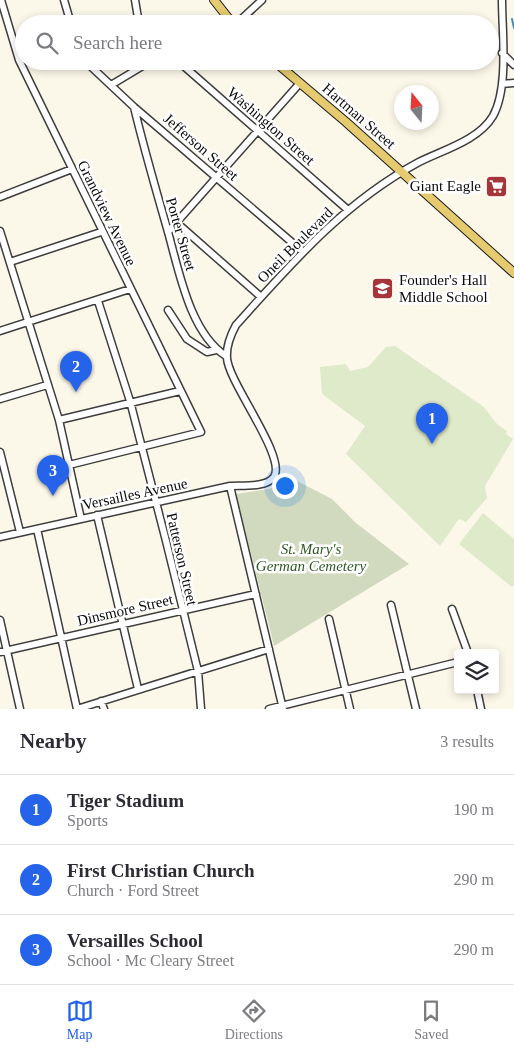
<!DOCTYPE html>
<html lang="en">
<head>
<meta charset="utf-8">
<style>
	body { margin:0; font-family:"Times New Roman",serif; background:#f2f2f3; color:#2b2b33 }
	.controls { position:absolute; right:15px; bottom:15px; display:grid; overflow:hidden; border-radius:5px; box-shadow:0 2px 8px #0003 }
	.controls button { width:45px; height:45px; display:grid; place-items:center; padding:0; border:0; border-bottom:1px solid #e1e1e2; background:#fff; color:#2b2b33; font:25px sans-serif }
	.compass { position:absolute; left:394px; top:85px; width:45px; height:45px; border-radius:50%; background:#fff; box-shadow:0 2px 8px #0003; rotate:342deg }
	.you { position:absolute; left:284px; top:485px; width:18px; height:18px; margin:-12px; border:4px solid #fff; border-radius:50%; background:#1a73e8; box-shadow:0 0 0 8px #1a73e833 }
	.badge { display:grid; place-items:center; width:32px; height:32px; border-radius:50%; background:#2563eb; color:#fff; font-size:16px; font-weight:700 }
	.pin { position:absolute; translate:-50% -41px; filter:drop-shadow(0 1px 2px #0008) }
	.pin::after { content:''; position:absolute; top:26px; width:18px; height:15px; background:inherit; clip-path:polygon(0 0,100% 0,50% 100%) }
	.list { margin:0; padding:0; list-style:none }
	h2 { display:flex; justify-content:space-between; align-items:center; height:65px; margin:0; padding:0 20px; font-size:21px }
	h2 small { font-size:16px; font-weight:400; color:#7c7c81 }
	.list li { display:grid; grid-template-columns:32px 1fr auto; gap:15px; align-items:center; box-sizing:border-box; height:70px; padding:0 20px; border-top:1px solid #e1e1e2 }
	.list b { display:block; font-size:19px; white-space:nowrap }
	.list p { margin:0; font-size:16px; white-space:nowrap; color:#7c7c81 }
	.list em { font-size:16px; font-style:normal; color:#7c7c81 }
	.icon { flex:none; width:28px; height:28px; fill:none; stroke:currentColor; stroke-width:2; stroke-linecap:round; stroke-linejoin:round }
	.map { position:relative; flex:none; width:514px; height:709px; overflow:hidden }
	.search { position:absolute; background:#fff; box-shadow:0 2px 8px #0003; left:15px; right:15px; top:15px; height:55px; display:flex; align-items:center; gap:12px; box-sizing:border-box; padding:0 18px; border-radius:28px; color:#7c7c81; font-size:19px }
	.sheet { height:275px; background:#fff }
	nav { display:flex; justify-content:space-around; align-items:center; box-sizing:border-box; height:70px; border-top:1px solid #e1e1e2; background:#fff; font-size:14px; color:#7c7c81 }
	nav a { display:grid; justify-items:center; gap:2px }
	nav .on { color:#2563eb }
	.map>svg:first-child { display:block }
	.cemetery { fill:#d1dabe }
	.pitch { fill:#deeac9 }
	.lines { fill:none; stroke-linecap:round; stroke-linejoin:round }
	.stream { stroke:#458bba; stroke-width:2 }
	.minor-casing { stroke:#3d3d3d; stroke-width:9 }
	.major-casing { stroke:#1b1b1b; stroke-width:10 }
	.minor { stroke:#fff; stroke-width:6 }
	.major { stroke:#e6ca6f; stroke-width:8 }
	.labels { text-anchor:middle; dominant-baseline:central; stroke-width:5; stroke-linejoin:round; paint-order:stroke }
	.street-label { font-size:15px; fill:#0a0a0a; stroke:#fff }
	.poi-label { font-size:15px; fill:#0a0a0a; stroke:#fff; text-anchor:end }
	.park-label { font-size:15px; font-style:italic; fill:#2e5824; stroke:#fff }
</style>
</head>
<body>
<div class="map">
<svg width="514" height="709" viewBox="0 0 514 709">
	<rect width="100%" height="100%" fill="#fcf8e9"/>
	<path class="cemetery" d="M295 480 332 499 356 523 409 564 274 646 236 494 269 489Z"/>
	<path class="pitch" d="M395 346 484 407 497 424 507 431 506 434 513 439 485 486 487 498 466 522 459 519 440 546 346 454 365 426 322 394 320 367 346 364 350 371 368 367 386 347Z
		M483 513 514 539V585L512 587 459 544Z"/>
	<g class="lines">
		<path class="stream" d="M512 19 514 28"/>
		<defs>
			<path id="minor" d="M1 0 19 60 201 432 69 465
				M64 0 71 24
				M135 0 139 24
				M214 24 226 17
				M236 24 262 0
				M502 53 514 65
				M85 61 134 107 302 251
				M178 61 348 210
				M502 84 514 83
				M111 85 151 61
				M134 107C144 149 156 190 168 232 179 271 190 333 226 356
				M0 197 72 169
				M177 223 261 297
				M0 231 59 420 81 519
				M168 232 300 83
				M10 262 101 232
				M98 301 130 401 166 541 198 671 201 709
				M168 310 187 339 207 352 216 350
				M0 331 130 289
				M0 399 47 385
				M59 420 180 391
				M0 452 20 532
				M230 486 283 709
				M97 515 138 689
				M37 529 77 709
				M0 537 230 486C242 485 266 488 274 477 287 457 228 382 227 358 226 346 230 336 236 325 292 263 343 203 419 162 443 150 479 140 493 116 509 87 502 33 502 0
				M391 605 416 709
				M452 609 468 653
				M329 619 350 709
				M0 620 20 709
				M0 652 256 594
				M477 690 481 709
				M101 701 104 709
				M77 709 269 649
				M269 709 458 662"/>
			<path id="major" d="M214 0 233 24
				M274 61 346 122 514 273"/>
		</defs>
		<use href="#minor" class="minor-casing"/>
		<use href="#major" class="major-casing"/>
		<use href="#minor" class="minor"/>
		<use href="#major" class="major"/>
	</g>
	<defs>
		<symbol id="supermarket-square" viewBox="-11 -11 22 22"><rect x="-9" y="-9" width="18" height="18" rx="4" fill="#a6353a" stroke="#fff"/><path d="M-6-5.5h2.5l.6 2H6L4.5 2H-2.5L-4.4-4H-6ZM-1.5 3.2a1.3 1.3 0 1 0 .1 0ZM3 3.2a1.3 1.3 0 1 0 .1 0Z" fill="#fff"/></symbol>
		<symbol id="school-square" viewBox="-11 -11 22 22"><rect x="-9" y="-9" width="18" height="18" rx="4" fill="#a6353a" stroke="#fff"/><path d="M0-5L7-2L0 1L-7-2ZM-4 1L0 2.5L4 1V4Q0 6-4 4Z" fill="#fff"/></symbol>
	</defs>
	<g fill-rule="evenodd">
		<use href="#supermarket-square" x="484" y="174" width="25" height="25"/>
		<use href="#school-square" x="370" y="276" width="25" height="25"/>
	</g>
	<g class="labels">
		<g class="street-label">
			<text transform="translate(359 116) rotate(41)">Hartman Street</text>
			<text transform="translate(271 126) rotate(41)">Washington Street</text>
			<text transform="translate(201 147) rotate(41)">Jefferson Street</text>
			<text transform="translate(107 213) rotate(64)">Grandview Avenue</text>
			<text transform="translate(181 234) rotate(74)">Porter Street</text>
			<text transform="translate(295 245) rotate(-45)">Oneil Boulevard</text>
			<text transform="translate(135 494) rotate(-12)">Versailles Avenue</text>
			<text transform="translate(182 559) rotate(77)">Patterson Street</text>
			<text transform="translate(125 610) rotate(-13)">Dinsmore Street</text>
		</g>
		<g class="poi-label">
			<text x="481" y="186">Giant Eagle</text>
			<text x="399" y="280" text-anchor="start">Founder's Hall<tspan x="399" dy="17">Middle School</tspan></text>
		</g>
		<g class="park-label">
			<text x="311" y="549">St. Mary's<tspan x="311" dy="17">German Cemetery</tspan></text>
		</g>
	</g>
</svg>
<div class="controls">
<button><svg class="icon" aria-label="layers" viewBox="0 0 24 24"><path d="M12 4l9 5-9 5-9-5zM3 14l9 5 9-5"/></svg></button>
</div>
<svg class="compass" viewBox="-18 -18 36 36"><path d="M0-13l5 13h-10z" fill="#e53935"/><path d="M0 13l5-13h-10z" fill="#7c7c81"/></svg>
<div class="you"></div>
<div class="pin badge" style="left:432px;top:444px">1</div>
<div class="pin badge" style="left:76px;top:392px">2</div>
<div class="pin badge" style="left:53px;top:496px">3</div>
<div class="search"><svg class="icon" aria-label="search" viewBox="0 0 24 24"><circle cx="10" cy="10" r="6"/><path d="M15 15l6 6"/></svg>Search here</div>
</div>
<section class="sheet">
<h2>Nearby<small>3 results</small></h2>
<ul class="list">
<li><span class="badge">1</span><div><b>Tiger Stadium</b><p>Sports</p></div><em>190 m</em></li>
<li><span class="badge">2</span><div><b>First Christian Church</b><p>Church · Ford Street</p></div><em>290 m</em></li>
<li><span class="badge">3</span><div><b>Versailles School</b><p>School · Mc Cleary Street</p></div><em>290 m</em></li>
</ul>
</section>
<nav>
<a class="on"><svg class="icon" aria-label="map" viewBox="0 0 24 24"><path d="M3 6l6-2 6 2 6-2v14l-6 2-6-2-6 2zM9 4v14M15 6v14"/></svg>Map</a>
<a><svg class="icon" aria-label="directions" viewBox="0 0 24 24"><path d="M12 3l9 9-9 9-9-9zM9 14v-3h6M13 9l2 2-2 2"/></svg>Directions</a>
<a><svg class="icon" aria-label="saved" viewBox="0 0 24 24"><path d="M7 4h10v16l-5-4-5 4z"/></svg>Saved</a>
</nav>
</body>
</html>
